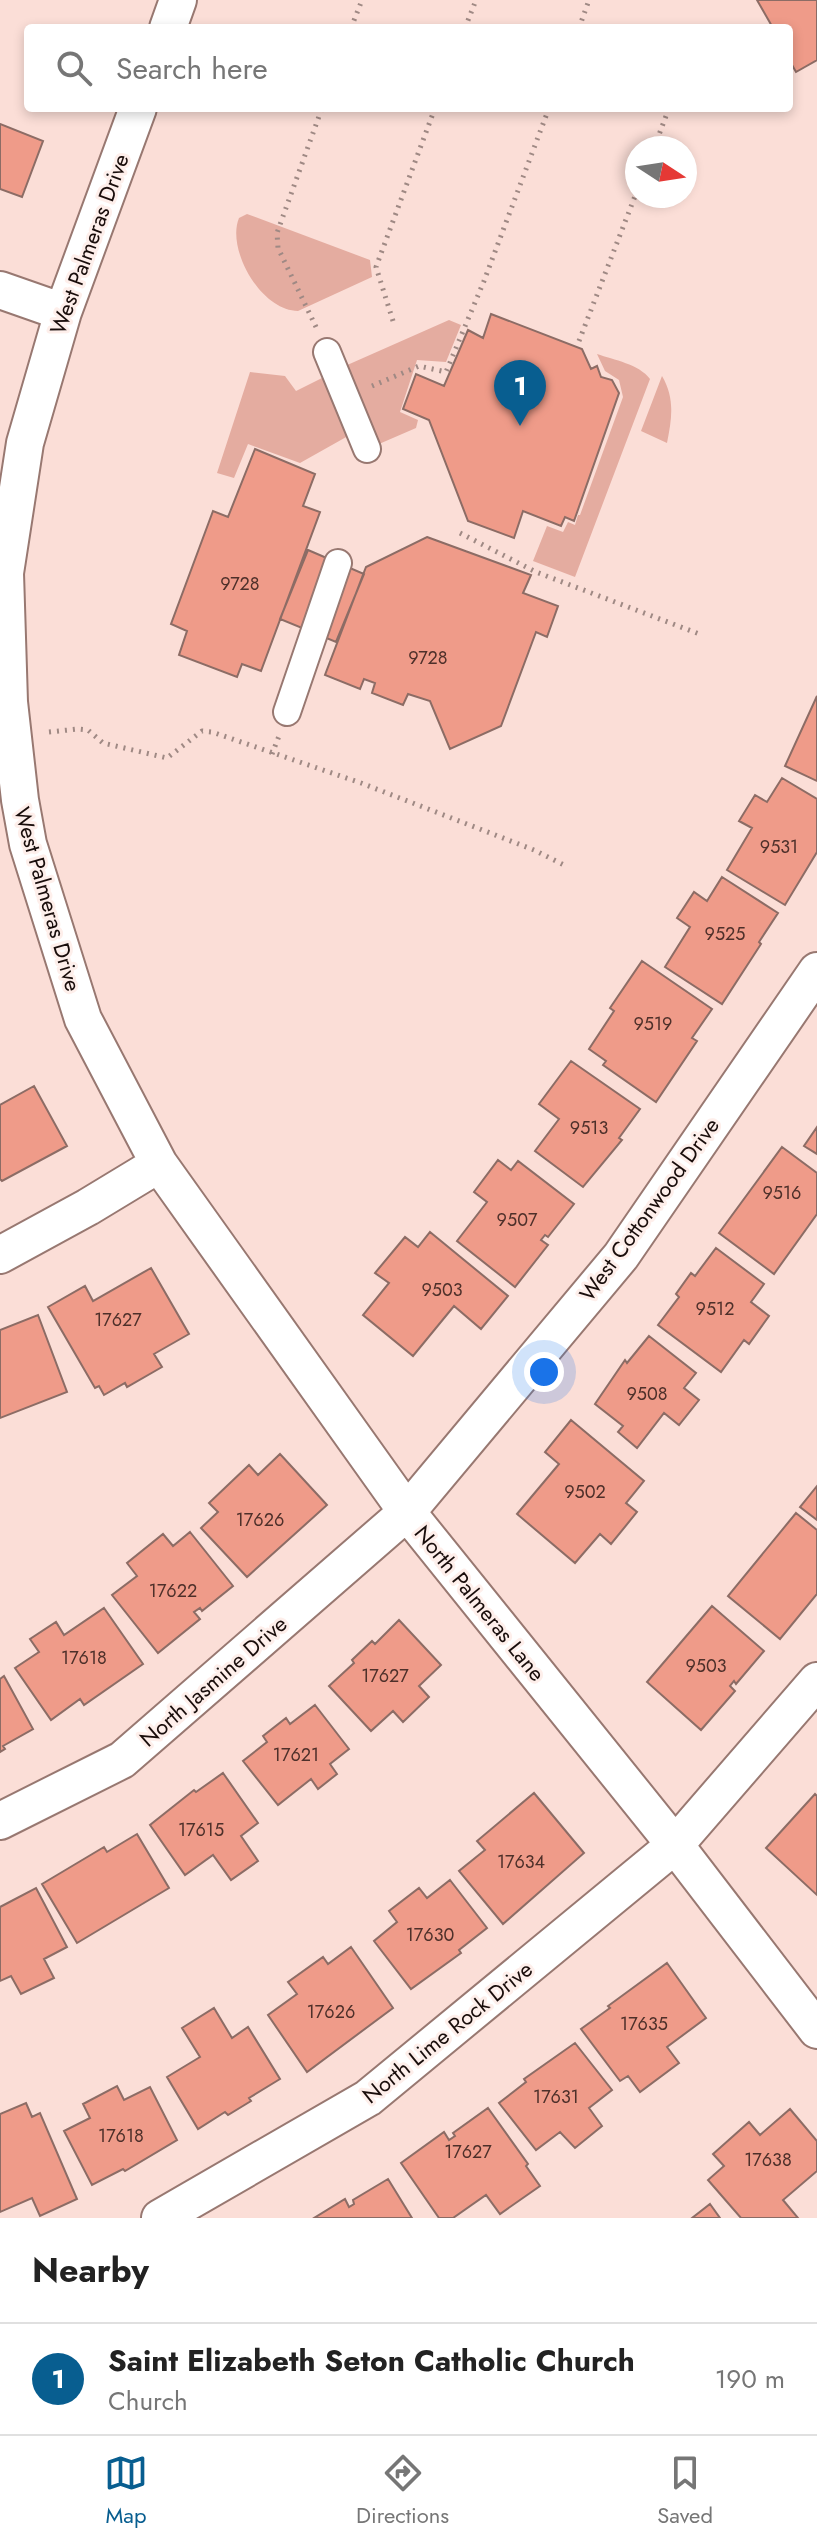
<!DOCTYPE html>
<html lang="en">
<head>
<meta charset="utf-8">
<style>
	body { margin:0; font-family:Jost,sans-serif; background:#f2f2f2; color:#222 }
	.compass { position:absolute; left:625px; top:136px; width:72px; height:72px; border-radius:50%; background:#fff; box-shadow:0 4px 12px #0003; rotate:102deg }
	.you { position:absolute; left:544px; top:1372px; width:28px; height:28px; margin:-20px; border:6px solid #fff; border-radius:50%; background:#1a73e8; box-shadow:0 0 0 12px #1a73e833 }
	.badge { display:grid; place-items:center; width:52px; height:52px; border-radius:50%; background:#085e90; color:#fff; font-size:26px; font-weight:700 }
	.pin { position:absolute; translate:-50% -66px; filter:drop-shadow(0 2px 4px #0008) }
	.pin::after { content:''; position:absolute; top:42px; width:28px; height:24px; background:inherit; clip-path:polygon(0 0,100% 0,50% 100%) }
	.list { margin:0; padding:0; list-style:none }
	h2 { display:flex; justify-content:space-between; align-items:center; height:104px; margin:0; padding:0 32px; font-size:34px }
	h2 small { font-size:26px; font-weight:400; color:#767676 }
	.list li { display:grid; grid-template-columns:52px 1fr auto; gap:24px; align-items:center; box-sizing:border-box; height:112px; padding:0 32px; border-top:2px solid #e0e0e0 }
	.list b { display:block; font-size:30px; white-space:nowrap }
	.list p { margin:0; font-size:26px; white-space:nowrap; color:#767676 }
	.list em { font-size:26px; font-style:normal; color:#767676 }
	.icon { flex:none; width:44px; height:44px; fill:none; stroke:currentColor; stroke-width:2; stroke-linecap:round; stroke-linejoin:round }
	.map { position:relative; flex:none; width:817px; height:2218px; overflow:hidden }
	.search { position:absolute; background:#fff; box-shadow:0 4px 12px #0003; left:24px; right:24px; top:24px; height:88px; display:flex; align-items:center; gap:20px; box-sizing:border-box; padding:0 28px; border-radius:8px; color:#767676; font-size:30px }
	.sheet { height:216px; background:#fff }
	nav { display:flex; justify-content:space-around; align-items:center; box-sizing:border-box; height:112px; border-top:2px solid #e0e0e0; background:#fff; font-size:22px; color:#767676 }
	nav a { display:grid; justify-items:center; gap:4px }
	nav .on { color:#085e90 }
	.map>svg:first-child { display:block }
	.green { fill:#e4aca0 }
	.building { fill:#ef9b89; stroke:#8c6c65; stroke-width:2 }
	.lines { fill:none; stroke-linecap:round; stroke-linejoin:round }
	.pedestrian-casing { stroke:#987871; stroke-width:30 }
	.minor-casing { stroke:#987871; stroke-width:40 }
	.path { stroke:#9f8984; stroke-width:5; stroke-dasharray:2 6; stroke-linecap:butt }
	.pedestrian { stroke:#fff; stroke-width:26 }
	.minor { stroke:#fff; stroke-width:36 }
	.labels { text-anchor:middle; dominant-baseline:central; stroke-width:6; stroke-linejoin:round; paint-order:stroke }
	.number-label { font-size:18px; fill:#4e302a }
	.street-label { font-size:22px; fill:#190d0b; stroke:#feefeb }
</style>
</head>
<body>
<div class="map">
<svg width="817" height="2218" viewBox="0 0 817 2218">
	<rect width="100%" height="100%" fill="#fbded7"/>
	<path class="green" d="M247 214 370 260 372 277 298 311C261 311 226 249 239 218Z
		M449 320 461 325 446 362 417 360 400 412 418 420 416 428 379 444 345 366Z
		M597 354C614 360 639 364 650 379L575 577 533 561 547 526 563 532 568 522 575 525 578 515H580L623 397 619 380 605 371Z
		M250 372 285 376 296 391 322 378 348 436 300 463 248 444 234 478 217 473Z
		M662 376C675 398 672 418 667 443L641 431Z"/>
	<path class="building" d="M757 0H817V60L796 72 792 65 789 66V28H773Z
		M0 124 43 141 22 197 0 189Z
		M491 314 582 349 591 369 597 366 601 377 612 380 619 393 574 521 565 517 561 526 523 511 514 538 468 521 429 420 403 409 416 374 444 386 468 330 483 338Z
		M255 449 315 474 303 506 320 512 261 671 242 664 237 677 179 655 187 631 171 624 213 511 228 517Z
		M427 537 531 575 523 593 558 606 547 637 536 632 501 726 450 749 430 701 408 694 403 705 372 693 375 683 364 679 360 689 325 675 366 567Z
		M308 550 364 574 336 642 280 619Z
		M817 696V781L785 766Z
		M782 778 817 799V852L785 905 727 870 752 828 739 821 755 795 767 802Z
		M722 877 778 913 759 942 761 944 722 1004 665 967 690 927 677 918 694 892 707 901Z
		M642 961 712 1009 692 1038 697 1041 656 1102 603 1065 606 1061 589 1049 614 1011 610 1008Z
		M571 1061 640 1109 619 1138 622 1140 583 1187 535 1151 559 1119 539 1104Z
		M34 1086 67 1146 2 1181 0 1179V1105Z
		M817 1127V1154L804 1146Z
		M782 1147 817 1173V1214L774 1274 719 1233Z
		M498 1160 511 1170 518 1161 574 1204 548 1237 545 1235 541 1240 548 1245 515 1287 457 1241 487 1202 474 1192Z
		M430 1232 508 1296 481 1329 454 1306 413 1356 363 1315 389 1283 375 1273 405 1237 418 1247Z
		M716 1248 764 1284 751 1302 769 1316 749 1344 744 1340 721 1372 658 1325 679 1297 676 1294 691 1273 695 1276Z
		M151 1268 189 1334 154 1354 162 1367 127 1387 125 1383 104 1395 99 1386 95 1388 48 1307 85 1286 93 1301Z
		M38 1315 67 1392 0 1418V1330Z
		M649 1336 696 1373 684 1388 699 1400 679 1425 664 1413 637 1448 618 1432 623 1426 595 1404 625 1360 627 1363Z
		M571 1420 644 1481 626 1503 637 1512 611 1544 600 1534 575 1563 517 1514 559 1464 545 1452Z
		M280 1454 327 1505 247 1577 201 1528 218 1512 209 1503 249 1465 258 1475Z
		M817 1486V1520L800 1507Z
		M796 1513 817 1530V1594L780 1639 728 1596Z
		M190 1532 233 1586 202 1611 200 1608 194 1612 200 1619 158 1653 112 1595 137 1576 127 1563 163 1534 173 1546Z
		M712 1606 764 1651 736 1684 734 1681 730 1686 735 1691 701 1730 647 1682Z
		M104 1608 143 1664 84 1705 80 1699 51 1720 15 1668 39 1652 30 1639 56 1622 64 1635Z
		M399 1620 441 1665 419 1686 429 1697 403 1722 393 1711 371 1731 329 1686 354 1663 352 1660 372 1641 375 1644Z
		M4 1676 33 1729 3 1746 5 1749 0 1752V1679Z
		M315 1705 349 1749 330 1764 337 1774 318 1789 311 1779 278 1805 243 1761 267 1742 263 1736 286 1718 290 1724Z
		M223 1773 258 1823 241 1836 258 1861 231 1880 213 1855 185 1875 150 1825 194 1790 196 1792Z
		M534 1793 584 1853 503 1924 459 1871 485 1850 477 1841Z
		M815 1794 817 1796V1895L766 1848Z
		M137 1834 169 1888 77 1943 42 1884 104 1847 107 1852Z
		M450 1880 487 1928 459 1950 461 1953 411 1989 374 1941 397 1922 389 1911 419 1888 427 1898Z
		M36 1888 67 1947 44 1959 54 1978 21 1994 11 1976 0 1981V1907Z
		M351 1947 393 2008 307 2072 268 2015 297 1994 288 1982 323 1957 328 1964Z
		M667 1963 706 2018 667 2047 679 2063 640 2092 628 2076 620 2081 581 2029 610 2008 608 2006Z
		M214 2008 232 2038 248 2027 280 2079 249 2098 251 2101 228 2115 225 2112 198 2129 167 2077 200 2057 182 2028Z
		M575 2043 612 2090 589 2108 602 2126 575 2148 560 2132 536 2150 499 2103 526 2082 524 2079Z
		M117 2086 124 2100 150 2087 177 2140 125 2171 123 2169 92 2185 64 2131 90 2118 83 2104Z
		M26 2103 32 2117 40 2113 77 2199 40 2216 32 2198 0 2212V2114Z
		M488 2108 528 2164 526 2166 540 2186 500 2214 486 2195 453 2218H439L401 2163 444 2132 449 2140 455 2136 453 2133Z
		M790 2109 817 2141V2171L783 2200 798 2218H741L708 2180 724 2166 713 2154 749 2122 760 2135Z
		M388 2179 412 2218H314L345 2199 349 2207 354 2204 353 2200Z
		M710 2204 720 2218H692Z"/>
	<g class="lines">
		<defs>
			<path id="pedestrian" d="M327 352 367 449
				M287 712 338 563"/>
			<path id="minor" d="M168 28 178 0
				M138 108 63 312 25 443 5 573 9 702 20 800 28 844 83 1019 159 1164 407 1512 675 1845 817 2030
				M0 290 63 312
				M0 1255 88 1207 159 1164
				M0 1821 122 1760 407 1512 621 1256 817 971
				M160 2218 368 2098 675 1845 817 1681"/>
		</defs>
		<use href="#pedestrian" class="pedestrian-casing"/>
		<use href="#minor" class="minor-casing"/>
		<path class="path" d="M351 28 362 0
			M465 28 476 0
			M579 28 589 0
			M654 148 669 108
			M393 321 376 267 435 108
			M316 327 278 248 277 233 322 108
			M579 341 637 191
			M372 386 419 366 446 372 484 281 549 108
			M460 533 536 572 702 635
			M49 732 78 729 88 730 103 743 167 758 202 731 212 732 361 783 534 850 564 865
			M272 754 279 736"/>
		<use href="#pedestrian" class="pedestrian"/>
		<use href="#minor" class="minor"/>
	</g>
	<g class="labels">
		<g class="number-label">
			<text x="240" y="584">9728</text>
			<text x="428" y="658">9728</text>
			<text x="779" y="847">9531</text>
			<text x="725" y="934">9525</text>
			<text x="653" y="1024">9519</text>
			<text x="589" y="1128">9513</text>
			<text x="782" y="1193">9516</text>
			<text x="517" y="1220">9507</text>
			<text x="442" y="1290">9503</text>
			<text x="715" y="1309">9512</text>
			<text x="118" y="1320">17627</text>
			<text x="647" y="1394">9508</text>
			<text x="585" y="1492">9502</text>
			<text x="260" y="1520">17626</text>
			<text x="173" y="1591">17622</text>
			<text x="84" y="1658">17618</text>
			<text x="706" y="1666">9503</text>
			<text x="385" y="1676">17627</text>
			<text x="296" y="1755">17621</text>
			<text x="201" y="1830">17615</text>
			<text x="521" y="1862">17634</text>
			<text x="430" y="1935">17630</text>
			<text x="331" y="2012">17626</text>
			<text x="644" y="2024">17635</text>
			<text x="556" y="2097">17631</text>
			<text x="121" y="2136">17618</text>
			<text x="468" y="2152">17627</text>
			<text x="768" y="2160">17638</text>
		</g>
		<g class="street-label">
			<text transform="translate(89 244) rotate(-70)">West Palmeras Drive</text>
			<text transform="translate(48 899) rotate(74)">West Palmeras Drive</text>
			<text transform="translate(649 1209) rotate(-54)">West Cottonwood Drive</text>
			<text transform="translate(480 1603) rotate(51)">North Palmeras Lane</text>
			<text transform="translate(213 1681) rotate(-41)">North Jasmine Drive</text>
			<text transform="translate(447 2032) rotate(-39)">North Lime Rock Drive</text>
		</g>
	</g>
</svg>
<svg class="compass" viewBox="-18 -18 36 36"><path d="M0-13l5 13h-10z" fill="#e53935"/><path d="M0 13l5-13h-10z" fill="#767676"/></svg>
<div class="you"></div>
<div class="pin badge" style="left:520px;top:426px">1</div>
<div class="search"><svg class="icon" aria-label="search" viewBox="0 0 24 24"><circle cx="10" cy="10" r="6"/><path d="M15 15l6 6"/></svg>Search here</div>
</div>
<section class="sheet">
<h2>Nearby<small></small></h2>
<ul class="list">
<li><span class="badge">1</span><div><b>Saint Elizabeth Seton Catholic Church</b><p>Church</p></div><em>190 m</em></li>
</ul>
</section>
<nav>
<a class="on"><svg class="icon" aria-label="map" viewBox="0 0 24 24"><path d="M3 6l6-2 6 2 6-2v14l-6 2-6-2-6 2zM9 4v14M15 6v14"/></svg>Map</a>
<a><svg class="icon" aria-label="directions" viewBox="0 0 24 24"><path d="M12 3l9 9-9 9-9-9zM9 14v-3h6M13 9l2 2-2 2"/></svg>Directions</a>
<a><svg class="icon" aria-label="saved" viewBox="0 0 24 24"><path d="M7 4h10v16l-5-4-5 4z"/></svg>Saved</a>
</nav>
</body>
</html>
